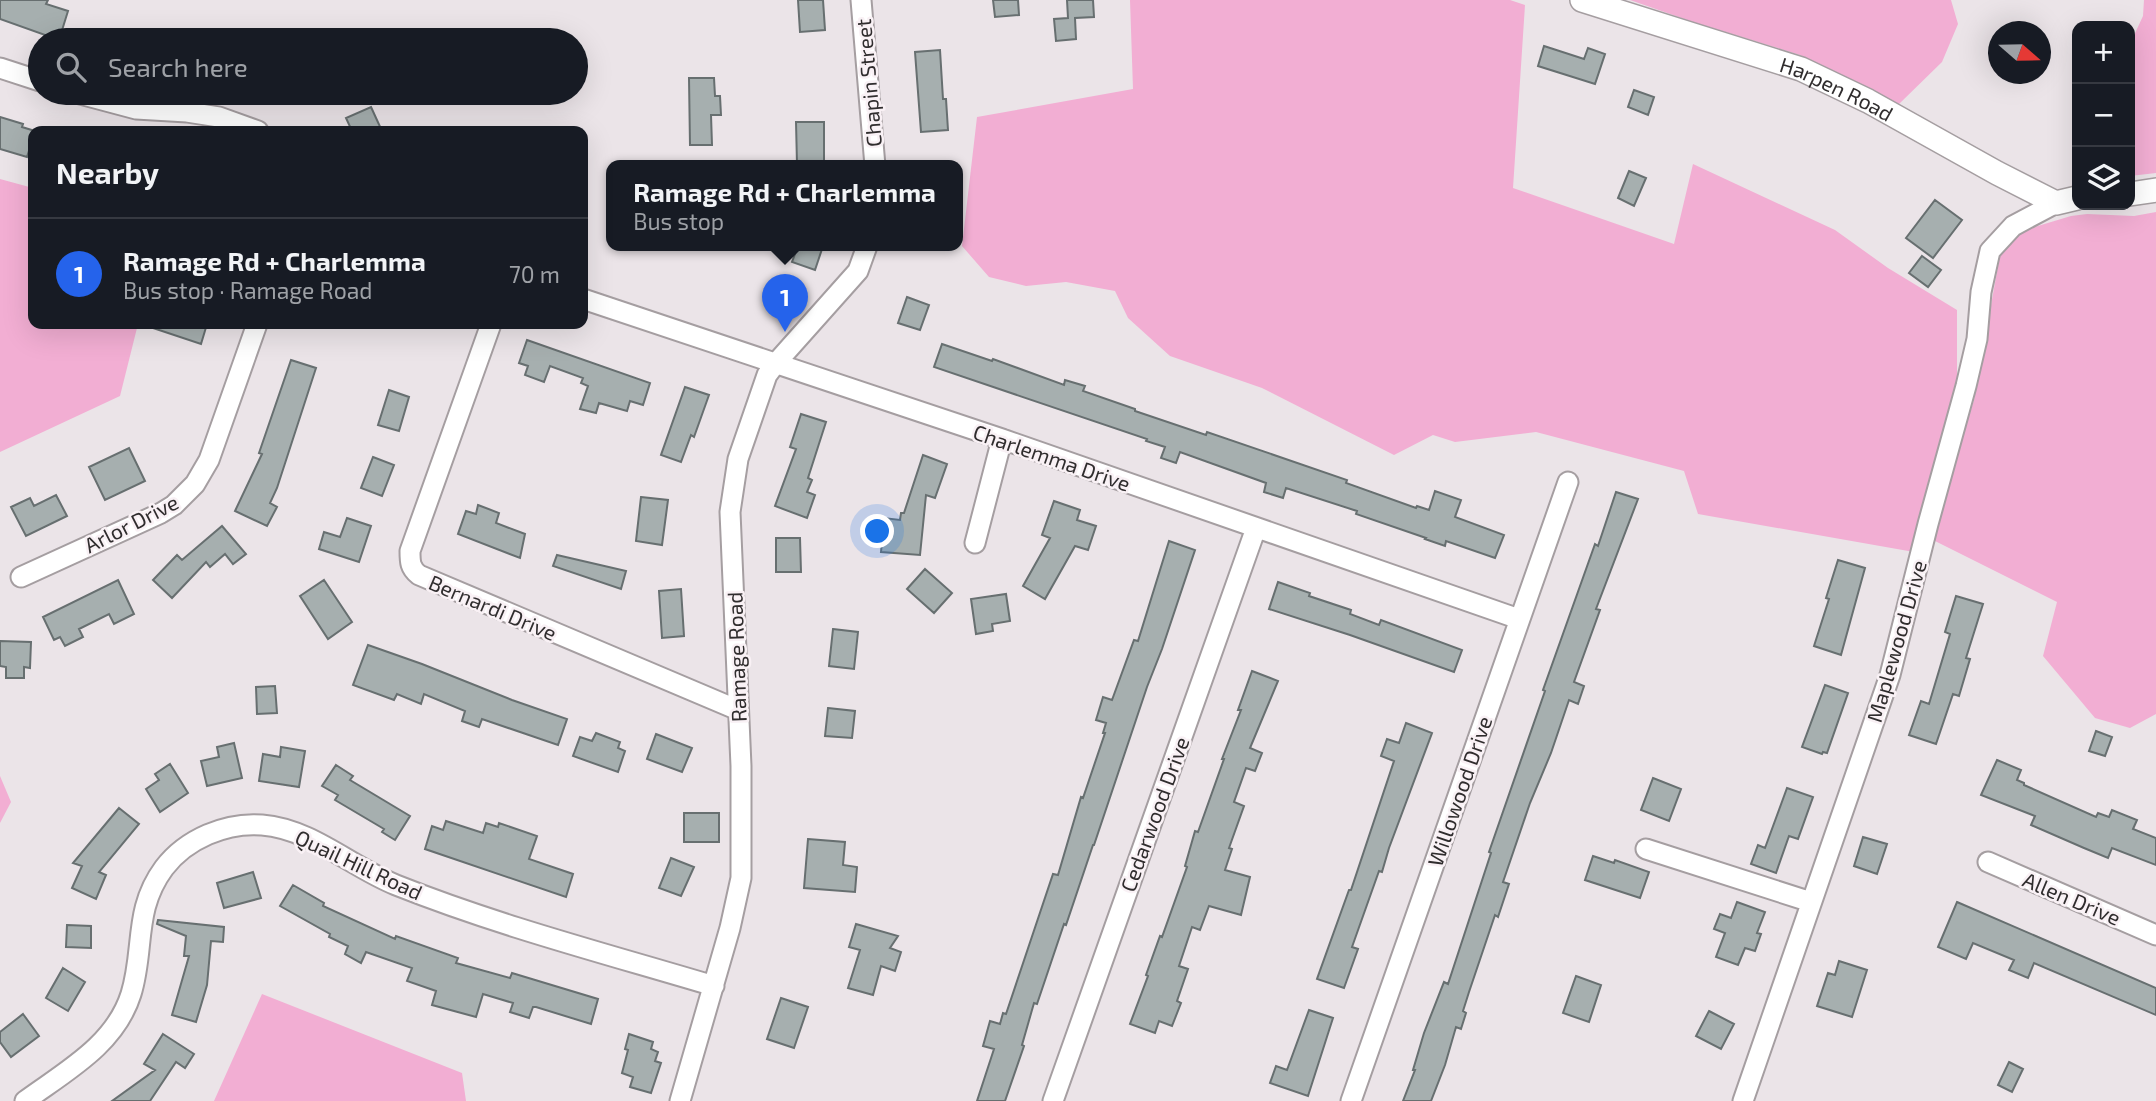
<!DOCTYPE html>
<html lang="en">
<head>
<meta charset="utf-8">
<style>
	body { margin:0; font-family:"Exo 2",sans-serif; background:#242831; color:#f1f3f6 }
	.controls { position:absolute; right:21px; top:21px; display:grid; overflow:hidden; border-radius:14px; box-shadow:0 7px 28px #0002 }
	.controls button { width:63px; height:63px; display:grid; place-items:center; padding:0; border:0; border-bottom:2px solid #363941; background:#171b24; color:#f1f3f6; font:35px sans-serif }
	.compass { position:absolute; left:1988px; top:21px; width:63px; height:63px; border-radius:50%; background:#171b24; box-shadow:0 7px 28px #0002; rotate:110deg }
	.you { position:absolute; left:878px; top:532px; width:24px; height:24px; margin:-18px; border:5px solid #fff; border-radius:50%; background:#1a73e8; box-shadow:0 0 0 10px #1a73e833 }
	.badge { display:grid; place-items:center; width:46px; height:46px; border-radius:50%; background:#2563eb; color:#fff; font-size:23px; font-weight:700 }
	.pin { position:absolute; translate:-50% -58px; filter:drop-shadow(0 2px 4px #0008) }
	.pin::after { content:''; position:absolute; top:37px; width:24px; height:21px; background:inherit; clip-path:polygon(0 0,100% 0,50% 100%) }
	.popup { position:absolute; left:606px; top:160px; width:357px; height:91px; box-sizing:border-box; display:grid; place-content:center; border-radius:14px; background:#171b24; filter:drop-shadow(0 2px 5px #0005); font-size:23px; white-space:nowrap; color:#9ea1a6 }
	.popup b { font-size:26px; color:#f1f3f6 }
	.popup::after { content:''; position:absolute; left:50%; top:100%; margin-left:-14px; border:14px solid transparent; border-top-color:#171b24 }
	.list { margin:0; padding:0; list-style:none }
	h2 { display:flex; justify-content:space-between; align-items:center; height:91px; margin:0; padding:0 28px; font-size:30px }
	h2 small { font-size:23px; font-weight:400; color:#9ea1a6 }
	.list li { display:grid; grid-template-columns:46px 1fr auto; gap:21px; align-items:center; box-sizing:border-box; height:112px; padding:0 28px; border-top:2px solid #363941 }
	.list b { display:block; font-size:26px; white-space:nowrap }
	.list p { margin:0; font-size:23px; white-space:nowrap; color:#9ea1a6 }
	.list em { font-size:23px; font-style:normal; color:#9ea1a6 }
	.icon { flex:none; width:38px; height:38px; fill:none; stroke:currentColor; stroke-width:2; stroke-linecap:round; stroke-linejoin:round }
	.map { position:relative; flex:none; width:2156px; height:1101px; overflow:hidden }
	.search { position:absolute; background:#171b24; box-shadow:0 7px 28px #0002; left:28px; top:28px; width:560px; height:77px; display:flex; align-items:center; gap:18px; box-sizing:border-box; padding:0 24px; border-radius:38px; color:#9ea1a6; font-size:26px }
	.panel { position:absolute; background:#171b24; box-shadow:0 7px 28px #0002; left:28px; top:126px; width:560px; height:203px; border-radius:14px }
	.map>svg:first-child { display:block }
	.green { fill:#f2aed3 }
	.building { fill:#a6afaf; stroke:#676f70; stroke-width:2 }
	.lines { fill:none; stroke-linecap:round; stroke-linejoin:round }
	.minor-casing { stroke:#a59ea1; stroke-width:23 }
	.tertiary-casing { stroke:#a59ea1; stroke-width:26 }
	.minor { stroke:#fff; stroke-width:19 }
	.tertiary { stroke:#fff; stroke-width:23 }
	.labels { text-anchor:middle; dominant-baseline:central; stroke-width:5; stroke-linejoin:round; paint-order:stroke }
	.street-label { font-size:21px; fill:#302d2e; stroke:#f9f1f5 }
</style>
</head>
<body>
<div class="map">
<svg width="2156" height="1101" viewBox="0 0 2156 1101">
	<rect width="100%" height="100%" fill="#ebe4e8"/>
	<path class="green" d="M1130 0H1510L1525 5 1513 188 1674 244 1693 164 1835 230 1888 268 1957 310V381L1914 552 1698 514 1684 471 1536 432 1455 442 1433 435 1394 455 1262 388 1170 356 1128 318 1115 291 1066 282 1026 286 989 277 962 246 977 117 1133 89Z
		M1630 0H1951L1958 24 1942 62 1899 104 1800 55 1696 23Z
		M2144 0H2156V173L2130 176V44L2143 16Z
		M0 179 33 188V324H138L120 396 0 452Z
		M2156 212V714L2130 728 2095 718 2043 656 2057 602 1931 539 1974 400 2000 255 2021 231 2071 216 2087 214 2134 216Z
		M0 776 11 802 0 823Z
		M262 994 462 1073 466 1101H214Z"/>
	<path class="building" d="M0 0H48L46 4 68 11 59 40 0 19Z
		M798 0H823L825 30 800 32Z
		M993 0H1018L1019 15 995 17Z
		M1067 0H1093L1094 17 1075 18 1076 39 1056 41 1054 19 1068 18Z
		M1544 46 1584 59 1588 48 1605 54 1595 84 1538 66Z
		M940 50 943 99H946L948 130 921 132 915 52Z
		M689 78H714L715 96H720L721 115H711L712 145H690Z
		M1634 90 1654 97 1648 115 1628 107Z
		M371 107 382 131H352L346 118Z
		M0 117 23 124 22 127 35 131H33V138L27 157 0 149Z
		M796 122H824V164H797Z
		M1629 171 1646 178 1634 206 1618 198Z
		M1935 200 1962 220 1933 258 1906 238Z
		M798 246H823L815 270 792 262Z
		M1922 256 1941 270 1928 287 1909 273Z
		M907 297 929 305 920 330 898 323Z
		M150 324H207L201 344 150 327Z
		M527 340 650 383 643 405 630 401 627 411 599 403 596 413 580 409 588 386 581 383 583 378 550 366 544 382 525 375 528 366 519 363Z
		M942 344 992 361 993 359 1064 385 1065 380 1085 386 1083 391 1135 409V411L1206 435 1207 432 1347 480 1346 483 1416 508 1417 506 1429 510 1435 491 1461 500 1455 517 1504 535 1495 558 1446 541 1445 546 1425 539 1426 538 1356 514 1357 511 1286 488 1283 498 1264 492 1266 483 1180 452 1176 463 1161 458 1165 447 1146 441 1147 439 934 367Z
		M291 360 316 368 277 488 270 503 277 507 267 526 235 511 262 454 259 453Z
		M685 387 709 395 694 437 691 435 681 462 661 455Z
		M389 390 409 397 399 431 378 425Z
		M801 414 826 422 808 478 812 480 807 492 815 495 807 518 775 506 796 449 790 447Z
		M129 448 145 481 105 500 89 467Z
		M923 455 947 464 935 498 926 495 920 555 881 552 884 518 900 520 901 513H904Z
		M373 457 394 465 382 496 361 488Z
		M1616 492 1638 499 1596 609 1600 610 1574 682 1584 686 1578 704 1569 700 1551 753 1530 803 1503 882 1509 884 1498 917 1495 915 1469 992 1463 1011 1466 1013 1461 1029 1456 1027 1445 1065 1431 1101H1403L1415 1070H1413L1424 1033 1444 982 1448 984 1491 853 1489 852 1545 691 1543 690 1595 544 1598 546Z
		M56 495 67 516 26 536 11 507 30 498 34 506Z
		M641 497 668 500 662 545 636 541Z
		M1054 501 1080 510 1077 520 1096 526 1088 550 1075 546 1045 599 1023 586 1050 538 1042 535Z
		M478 505 499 513 496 523 525 534 520 558 458 534 466 511 476 514Z
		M347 518 371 526 359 562 319 549 324 532 340 537Z
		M222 526 246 554 233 564 225 554 210 567 206 562 172 598 153 580 177 555 182 560Z
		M776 538H800L801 572H776Z
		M1169 541 1195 550 1162 649 1147 687 1094 845H1093L1066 925 1064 924 1037 1004 1034 1003 1022 1045 1024 1046 1005 1101H977L994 1049 983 1046 990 1021 1000 1024 1003 1013 1006 1014 1053 874 1058 875 1081 797 1083 798 1105 733H1103L1106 723 1096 720 1103 697 1112 700 1134 640 1138 641Z
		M557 555 626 571 621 589 553 566Z
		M1838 560 1865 568 1841 655 1814 646 1829 599 1826 598Z
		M925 569 952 593 934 613 907 589Z
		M118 580 134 614 114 624 109 614 79 629 83 637 65 646 60 637 54 640 43 617Z
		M324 580 352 622 328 639 300 596Z
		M1278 582 1310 593 1309 596 1351 610 1350 614 1379 625 1381 620 1462 650 1454 672 1350 635 1269 609Z
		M681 589 684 636 662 638 659 591Z
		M1006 594 1010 621 992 624 993 631 976 634 971 599Z
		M1956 596 1983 604 1966 658 1970 659 1959 696 1953 694 1936 744 1909 735 1921 701 1929 704 1950 634 1945 632Z
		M833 629 858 632 854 669 829 666Z
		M0 641 31 642 30 668 24 667V678H6V667L0 666Z
		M368 645 422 664 512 700 567 719 558 745 482 719 479 727 462 721 465 711 424 694 421 704 397 694 394 700 353 685Z
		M1252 671 1278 681 1250 748 1262 753 1255 771 1246 768 1234 802 1244 806 1229 848 1232 849 1225 870 1250 877 1241 915 1209 906 1200 930 1192 927 1179 966 1188 969 1177 1001 1181 1003 1172 1026 1159 1021 1155 1033 1130 1024 1148 976 1146 975 1160 936 1162 937 1187 867 1185 866 1195 831 1198 832 1224 759H1222L1241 710H1238Z
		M1825 685 1848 693 1827 753 1823 752 1822 754 1802 747Z
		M275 686 277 713 257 714 256 687Z
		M828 708 855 711 852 738 825 736Z
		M1406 723 1432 733 1389 848 1382 872 1379 871 1352 947 1358 949 1344 988 1317 979 1349 890H1351L1394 761 1381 756 1387 739 1399 743Z
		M2096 731 2112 737 2105 756 2089 751Z
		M596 733 620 742 618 748 625 751 618 772 573 756 580 737 592 741Z
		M656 734 692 748 682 772 647 759Z
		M234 743 242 778 207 786 201 761 219 757 217 747Z
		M281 747 305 751 299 787 259 781 263 754 280 757Z
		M1997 760 2021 770 2017 780 2024 783V785L2096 817 2098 813 2109 817 2112 810 2137 820 2133 829 2156 838V865L2112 848 2108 858 2084 848 2031 825 2035 816 1981 795Z
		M170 764 188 793 160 812 146 789 159 780 155 774Z
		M336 765 353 776 350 780 410 816 395 840 382 832 384 829 335 800 338 795 322 786Z
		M1653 778 1681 789 1669 821 1641 810Z
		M1787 788 1813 797 1798 839 1789 836 1776 873 1751 864 1758 845 1765 848Z
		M119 808 139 824 99 872 106 875 96 899 72 888 82 866 73 863Z
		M684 813H719V842H684Z
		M446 821 483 833 486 823 498 827 499 823 537 836 529 859 573 874 566 897 425 849 432 826 443 830Z
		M1863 837 1887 844 1877 874 1854 866Z
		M808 839 845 842 843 865 857 867 855 892 804 888Z
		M1593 856 1614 863 1615 860 1649 872 1640 898 1585 880Z
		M671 858 694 867 681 896 659 888Z
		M253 872 261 898 224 908 217 883Z
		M293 885 324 903 323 906 395 939 396 936 458 958 456 963 510 978 512 973 598 999 591 1024 536 1007H533L529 1018 510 1012 513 1003 483 994 476 1017 432 1005 436 991 407 981 412 968 366 952 361 963 345 954 348 946 329 937 330 934 280 906Z
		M1737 902 1765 912 1757 933 1761 934 1755 951 1745 948 1738 965 1716 957 1725 933 1714 929 1720 914 1731 918Z
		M1957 902 2156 988V1015L2034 963 2028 978 2009 970 2014 960 1973 943 1966 959 1938 947Z
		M158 920 224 927 223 942 211 941 207 985 196 1022 172 1015 189 956H184L186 936 157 924Z
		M856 924 898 936 890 948 901 952 895 971 881 966 873 995 848 988 860 950 849 947Z
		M67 925 91 926V948L66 947Z
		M1839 961 1867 970 1852 1017 1817 1006 1828 973 1835 975Z
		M63 968 85 982 68 1011 46 998Z
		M1576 976 1601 985 1589 1022 1563 1013Z
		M781 998 808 1007 794 1048 767 1039Z
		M1309 1010 1333 1018 1308 1096 1270 1083 1276 1066 1287 1070Z
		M1709 1011 1734 1024 1721 1049 1696 1036Z
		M23 1014 39 1036 11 1057 0 1042V1032Z
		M163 1034 194 1054 185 1068 176 1062 150 1101H112L155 1070 144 1064Z
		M629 1034 653 1042 651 1049 658 1052 655 1061 661 1063 651 1093 630 1087 633 1077 622 1073 628 1050 625 1049Z
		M2009 1062 2023 1069 2012 1092 1998 1085Z"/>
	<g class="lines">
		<defs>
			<path id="minor" d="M861 0 875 166
				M0 68 40 81
				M76 93 136 109 187 112 219 117 258 131
				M583 299 1002 439 1519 619
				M491 324 410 551C410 562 410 568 419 575L738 710
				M975 543 1002 439
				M21 577 161 513 174 505 195 484 209 460 257 324
				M1646 849 1811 902
				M1988 862 2156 935
				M25 1101C66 1071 115 1045 131 994 145 949 133 910 164 868 186 839 226 822 262 825 312 829 351 867 396 885 499 926 607 954 714 986
				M680 1101 730 928 741 878V766L730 512 738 459 767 375 776 363 858 271 867 246
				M1053 1101 1256 528
				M1351 1101 1568 482
				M1743 1101 1890 675 1928 524 1966 386 1977 339 1981 292 1990 251 2013 226 2056 203"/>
			<g id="tertiary">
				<path id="s1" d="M1582 0 1801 69 1868 101 1997 173 2056 203 2077 198"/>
				<path d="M2130 194 2156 190"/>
			</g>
		</defs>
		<use href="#minor" class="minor-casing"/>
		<use href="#tertiary" class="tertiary-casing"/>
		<use href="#minor" class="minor"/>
		<use href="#tertiary" class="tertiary"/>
	</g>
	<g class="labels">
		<g class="street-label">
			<text transform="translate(868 83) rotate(-95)">Chapin Street</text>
			<text stroke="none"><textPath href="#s1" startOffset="270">Harpen Road</textPath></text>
			<text transform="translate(1052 457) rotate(19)">Charlemma Drive</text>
			<text transform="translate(131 523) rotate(-27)">Arlor Drive</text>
			<text transform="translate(493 607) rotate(23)">Bernardi Drive</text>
			<text transform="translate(1896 641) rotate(-74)">Maplewood Drive</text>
			<text transform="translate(736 657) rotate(-92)">Ramage Road</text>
			<text transform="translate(1459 791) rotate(-71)">Willowood Drive</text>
			<text transform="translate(1154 814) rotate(-70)">Cedarwood Drive</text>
			<text transform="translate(359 864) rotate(25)">Quail Hill Road</text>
			<text transform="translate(2072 898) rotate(23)">Allen Drive</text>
		</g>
	</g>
</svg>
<div class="controls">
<button>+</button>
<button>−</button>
<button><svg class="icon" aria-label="layers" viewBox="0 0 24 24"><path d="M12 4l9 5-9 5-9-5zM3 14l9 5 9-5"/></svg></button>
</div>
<svg class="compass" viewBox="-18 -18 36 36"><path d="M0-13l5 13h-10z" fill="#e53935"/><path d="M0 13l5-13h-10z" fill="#9ea1a6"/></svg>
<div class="you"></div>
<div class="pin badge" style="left:785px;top:332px">1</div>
<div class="popup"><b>Ramage Rd + Charlemma</b>Bus stop</div>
<div class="search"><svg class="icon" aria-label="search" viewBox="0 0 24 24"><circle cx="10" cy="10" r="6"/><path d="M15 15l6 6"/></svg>Search here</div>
<section class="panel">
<h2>Nearby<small></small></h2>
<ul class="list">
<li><span class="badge">1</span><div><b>Ramage Rd + Charlemma</b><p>Bus stop · Ramage Road</p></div><em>70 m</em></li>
</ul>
</section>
</div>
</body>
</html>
